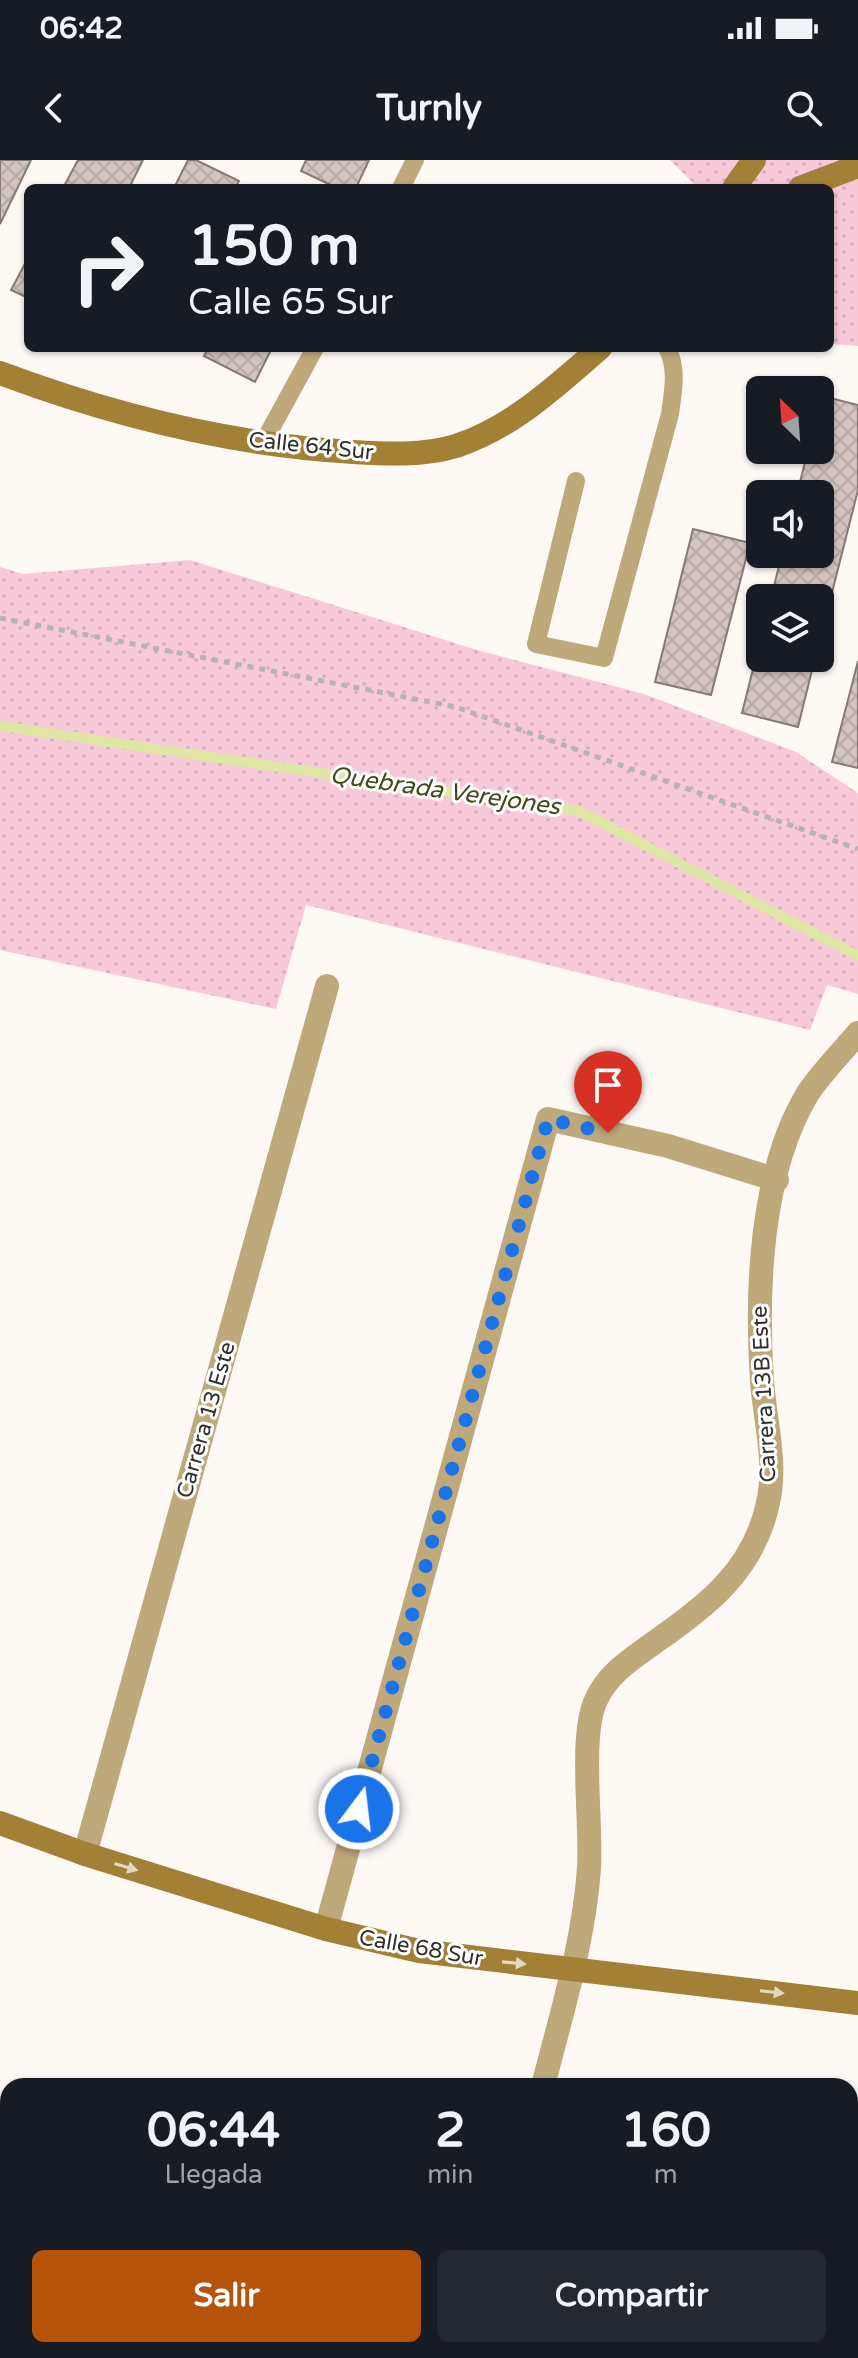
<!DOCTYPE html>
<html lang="es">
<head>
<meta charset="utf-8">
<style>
  :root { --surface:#171b24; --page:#242831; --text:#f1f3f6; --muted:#9ea1a6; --accent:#b45309 }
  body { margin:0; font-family:"Varela Round",sans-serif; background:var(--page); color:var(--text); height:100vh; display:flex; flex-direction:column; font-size:30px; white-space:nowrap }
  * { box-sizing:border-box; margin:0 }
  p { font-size:26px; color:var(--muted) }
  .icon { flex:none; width:44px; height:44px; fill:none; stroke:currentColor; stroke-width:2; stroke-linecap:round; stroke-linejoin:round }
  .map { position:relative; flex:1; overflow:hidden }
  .panel { position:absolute; left:0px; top:1918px; width:858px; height:280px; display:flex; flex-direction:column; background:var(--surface); border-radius:24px 24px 0 0; box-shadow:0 2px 6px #0004 }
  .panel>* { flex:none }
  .guide { position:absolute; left:24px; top:24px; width:810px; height:168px; border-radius:12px; box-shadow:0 2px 6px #0004; background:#171b24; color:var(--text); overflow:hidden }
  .needle { width:52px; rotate:335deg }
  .controls { position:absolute; left:746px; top:216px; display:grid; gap:16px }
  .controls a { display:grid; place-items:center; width:88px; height:88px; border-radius:12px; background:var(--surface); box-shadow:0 2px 6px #0004; font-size:40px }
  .pin { position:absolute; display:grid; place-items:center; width:68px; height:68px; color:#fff; margin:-82px -34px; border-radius:50% 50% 50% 0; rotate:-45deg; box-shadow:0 0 8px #0007 }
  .pin .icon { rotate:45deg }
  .me { position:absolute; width:88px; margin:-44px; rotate:15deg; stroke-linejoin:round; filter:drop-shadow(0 0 6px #0008) }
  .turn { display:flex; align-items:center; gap:28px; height:168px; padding:0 32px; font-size:36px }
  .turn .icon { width:104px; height:104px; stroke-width:2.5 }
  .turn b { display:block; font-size:56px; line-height:68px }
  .eta { display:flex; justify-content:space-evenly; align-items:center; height:136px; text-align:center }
  .eta b { font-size:48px; font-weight:800; line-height:56px }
  .action { display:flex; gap:16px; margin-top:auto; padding:16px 32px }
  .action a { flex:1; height:92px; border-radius:12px; background:var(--accent); color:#fff; font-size:32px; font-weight:800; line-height:92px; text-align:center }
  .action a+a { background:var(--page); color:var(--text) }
  .status { display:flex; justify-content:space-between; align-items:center; height:56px; padding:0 40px; background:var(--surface); direction:ltr }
  .status svg { height:22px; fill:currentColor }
  header { display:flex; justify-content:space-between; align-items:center; height:104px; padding:0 32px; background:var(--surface); font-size:36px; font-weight:800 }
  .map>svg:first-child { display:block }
  .grass { fill:url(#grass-dots) }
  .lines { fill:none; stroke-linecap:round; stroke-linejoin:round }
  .stream { stroke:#dfe7a4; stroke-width:10 }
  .building { fill:url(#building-cross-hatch); stroke:#867876; stroke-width:2 }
  .path { stroke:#b8b3af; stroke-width:5; stroke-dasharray:6 6; stroke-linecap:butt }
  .lane { stroke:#bfa97b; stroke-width:18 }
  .street { stroke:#bfa97b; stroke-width:24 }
  .secondary { stroke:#a28137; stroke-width:24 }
  .oneway { fill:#e3d9c3 }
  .route { stroke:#1a73e8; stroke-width:14; stroke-dasharray:0 25.2 }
  .labels { text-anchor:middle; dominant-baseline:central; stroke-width:6; stroke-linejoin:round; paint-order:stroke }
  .street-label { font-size:22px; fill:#332e2b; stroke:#fff }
  .water-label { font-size:24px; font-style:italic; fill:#454918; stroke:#fff }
</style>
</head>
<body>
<div class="status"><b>06:42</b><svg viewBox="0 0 49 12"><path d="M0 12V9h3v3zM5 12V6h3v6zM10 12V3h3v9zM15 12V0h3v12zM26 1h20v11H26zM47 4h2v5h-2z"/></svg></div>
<header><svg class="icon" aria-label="back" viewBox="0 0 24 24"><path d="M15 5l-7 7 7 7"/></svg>Turnly<svg class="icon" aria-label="search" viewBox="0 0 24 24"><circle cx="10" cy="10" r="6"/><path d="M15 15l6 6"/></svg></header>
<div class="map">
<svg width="858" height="2198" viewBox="0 0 858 2198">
  <defs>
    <pattern id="grass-dots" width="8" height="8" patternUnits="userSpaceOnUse" patternTransform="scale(2)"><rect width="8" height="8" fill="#f8c9d8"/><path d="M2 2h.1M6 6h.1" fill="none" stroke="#d5adba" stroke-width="1.8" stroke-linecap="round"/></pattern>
    <pattern id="building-cross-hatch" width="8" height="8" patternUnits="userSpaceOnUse" patternTransform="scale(2)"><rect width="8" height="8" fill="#d4c4c1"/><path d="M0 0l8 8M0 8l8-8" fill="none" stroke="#b6a9a6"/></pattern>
  </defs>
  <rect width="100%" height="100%" fill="#fef9f5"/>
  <g class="grass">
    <path d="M670,0H858V186L830,184V28H698Z"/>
    <path d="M190,400L477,490L644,534L796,592L858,633V834L827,825L810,870L306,745L276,849L0,790V407L23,414Z"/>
  </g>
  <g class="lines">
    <path class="stream" d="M0,566L579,651L858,796"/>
  </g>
  <g class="building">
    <path d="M0,0H31L0,64Z"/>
    <path d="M78,0H143L129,28H63Z"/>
    <path d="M188,0H196L239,21L235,28H174Z"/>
    <path d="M306,0H369L356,28H337L301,11Z"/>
    <path d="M28,98V138L11,130Z"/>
    <path d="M208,188H272L255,222L204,196Z"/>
    <path d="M822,236L858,245V330L820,480V438H771L782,394H820V334H797L808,290H820Z"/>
    <path d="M693,369L750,383L711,535L655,522Z"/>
    <path d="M760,481V498H815L798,567L742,553Z"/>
    <path d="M858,501V608L832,602Z"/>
  </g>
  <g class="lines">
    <path class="path" d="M0,458L456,547L858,689"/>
    <g class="lane">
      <path d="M401,28L415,0"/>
      <path d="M263,283L315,188"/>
      <path d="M576,321L536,484L604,498L670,254C673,232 678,208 667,188"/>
    </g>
    <g class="street">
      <path d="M85,1694L327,826"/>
      <path d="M326,1769L548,959L668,986L777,1020"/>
      <path d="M543,1926C561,1855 584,1782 589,1708C592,1665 579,1576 596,1540C608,1513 632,1499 655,1482C707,1446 752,1411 767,1347C778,1305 765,1263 762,1221C756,1132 760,1012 808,933C822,912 842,892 858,873"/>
      <path d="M473,2198L475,2190"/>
    </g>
    <g class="secondary">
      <path d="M734,28L754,0"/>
      <path d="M800,28L858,6"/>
      <path d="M0,213C112,255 233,285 353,292C387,294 423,296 456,286C513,267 555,227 600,188"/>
      <path d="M0,1663L85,1694L326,1769L419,1791L858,1843"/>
      <path d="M0,1994L8,1996"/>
      <path d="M725,2190L756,2198"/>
    </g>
  </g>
  <defs><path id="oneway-solid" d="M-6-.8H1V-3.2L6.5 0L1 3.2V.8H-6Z" transform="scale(2)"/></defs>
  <g class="oneway">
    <use href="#oneway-solid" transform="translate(126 1707) rotate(17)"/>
    <use href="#oneway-solid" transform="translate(514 1803) rotate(5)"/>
    <use href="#oneway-solid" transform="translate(772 1832) rotate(7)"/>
  </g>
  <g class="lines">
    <path class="route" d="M359,1649L548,959L608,973"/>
  </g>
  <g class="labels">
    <g class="street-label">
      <text transform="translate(311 286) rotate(6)">Calle 64 Sur</text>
      <text transform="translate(764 1234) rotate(-93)">Carrera 13B Este</text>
      <text transform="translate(206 1260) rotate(-74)">Carrera 13 Este</text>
      <text transform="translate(421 1788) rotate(10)">Calle 68 Sur</text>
    </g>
    <g class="water-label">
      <text transform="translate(445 631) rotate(8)">Quebrada Verejones</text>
    </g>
  </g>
</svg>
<div class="controls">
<a><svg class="needle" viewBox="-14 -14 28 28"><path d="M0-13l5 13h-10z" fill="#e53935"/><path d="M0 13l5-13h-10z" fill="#9ea1a6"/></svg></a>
<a><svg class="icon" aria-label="sound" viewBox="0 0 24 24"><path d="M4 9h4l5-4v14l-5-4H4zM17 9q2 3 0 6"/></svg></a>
<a><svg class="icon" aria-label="layers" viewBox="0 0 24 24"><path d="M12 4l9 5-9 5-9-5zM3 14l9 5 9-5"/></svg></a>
</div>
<div class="pin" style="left:608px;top:973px;background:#d93025"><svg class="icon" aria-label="arrive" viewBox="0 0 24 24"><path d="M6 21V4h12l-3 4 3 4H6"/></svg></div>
<svg class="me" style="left:359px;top:1649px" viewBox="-20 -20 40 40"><circle r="17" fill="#1a73e8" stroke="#fff" stroke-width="3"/><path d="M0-11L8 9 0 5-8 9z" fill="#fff"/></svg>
<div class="guide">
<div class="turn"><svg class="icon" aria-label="right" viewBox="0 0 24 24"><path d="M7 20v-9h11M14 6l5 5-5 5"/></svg><div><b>150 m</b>Calle 65 Sur</div></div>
</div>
<section class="panel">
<div class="eta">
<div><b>06:44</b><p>Llegada</p></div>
<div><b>2</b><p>min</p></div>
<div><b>160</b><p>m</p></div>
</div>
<div class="action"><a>Salir</a><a>Compartir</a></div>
</section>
</div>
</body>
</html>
